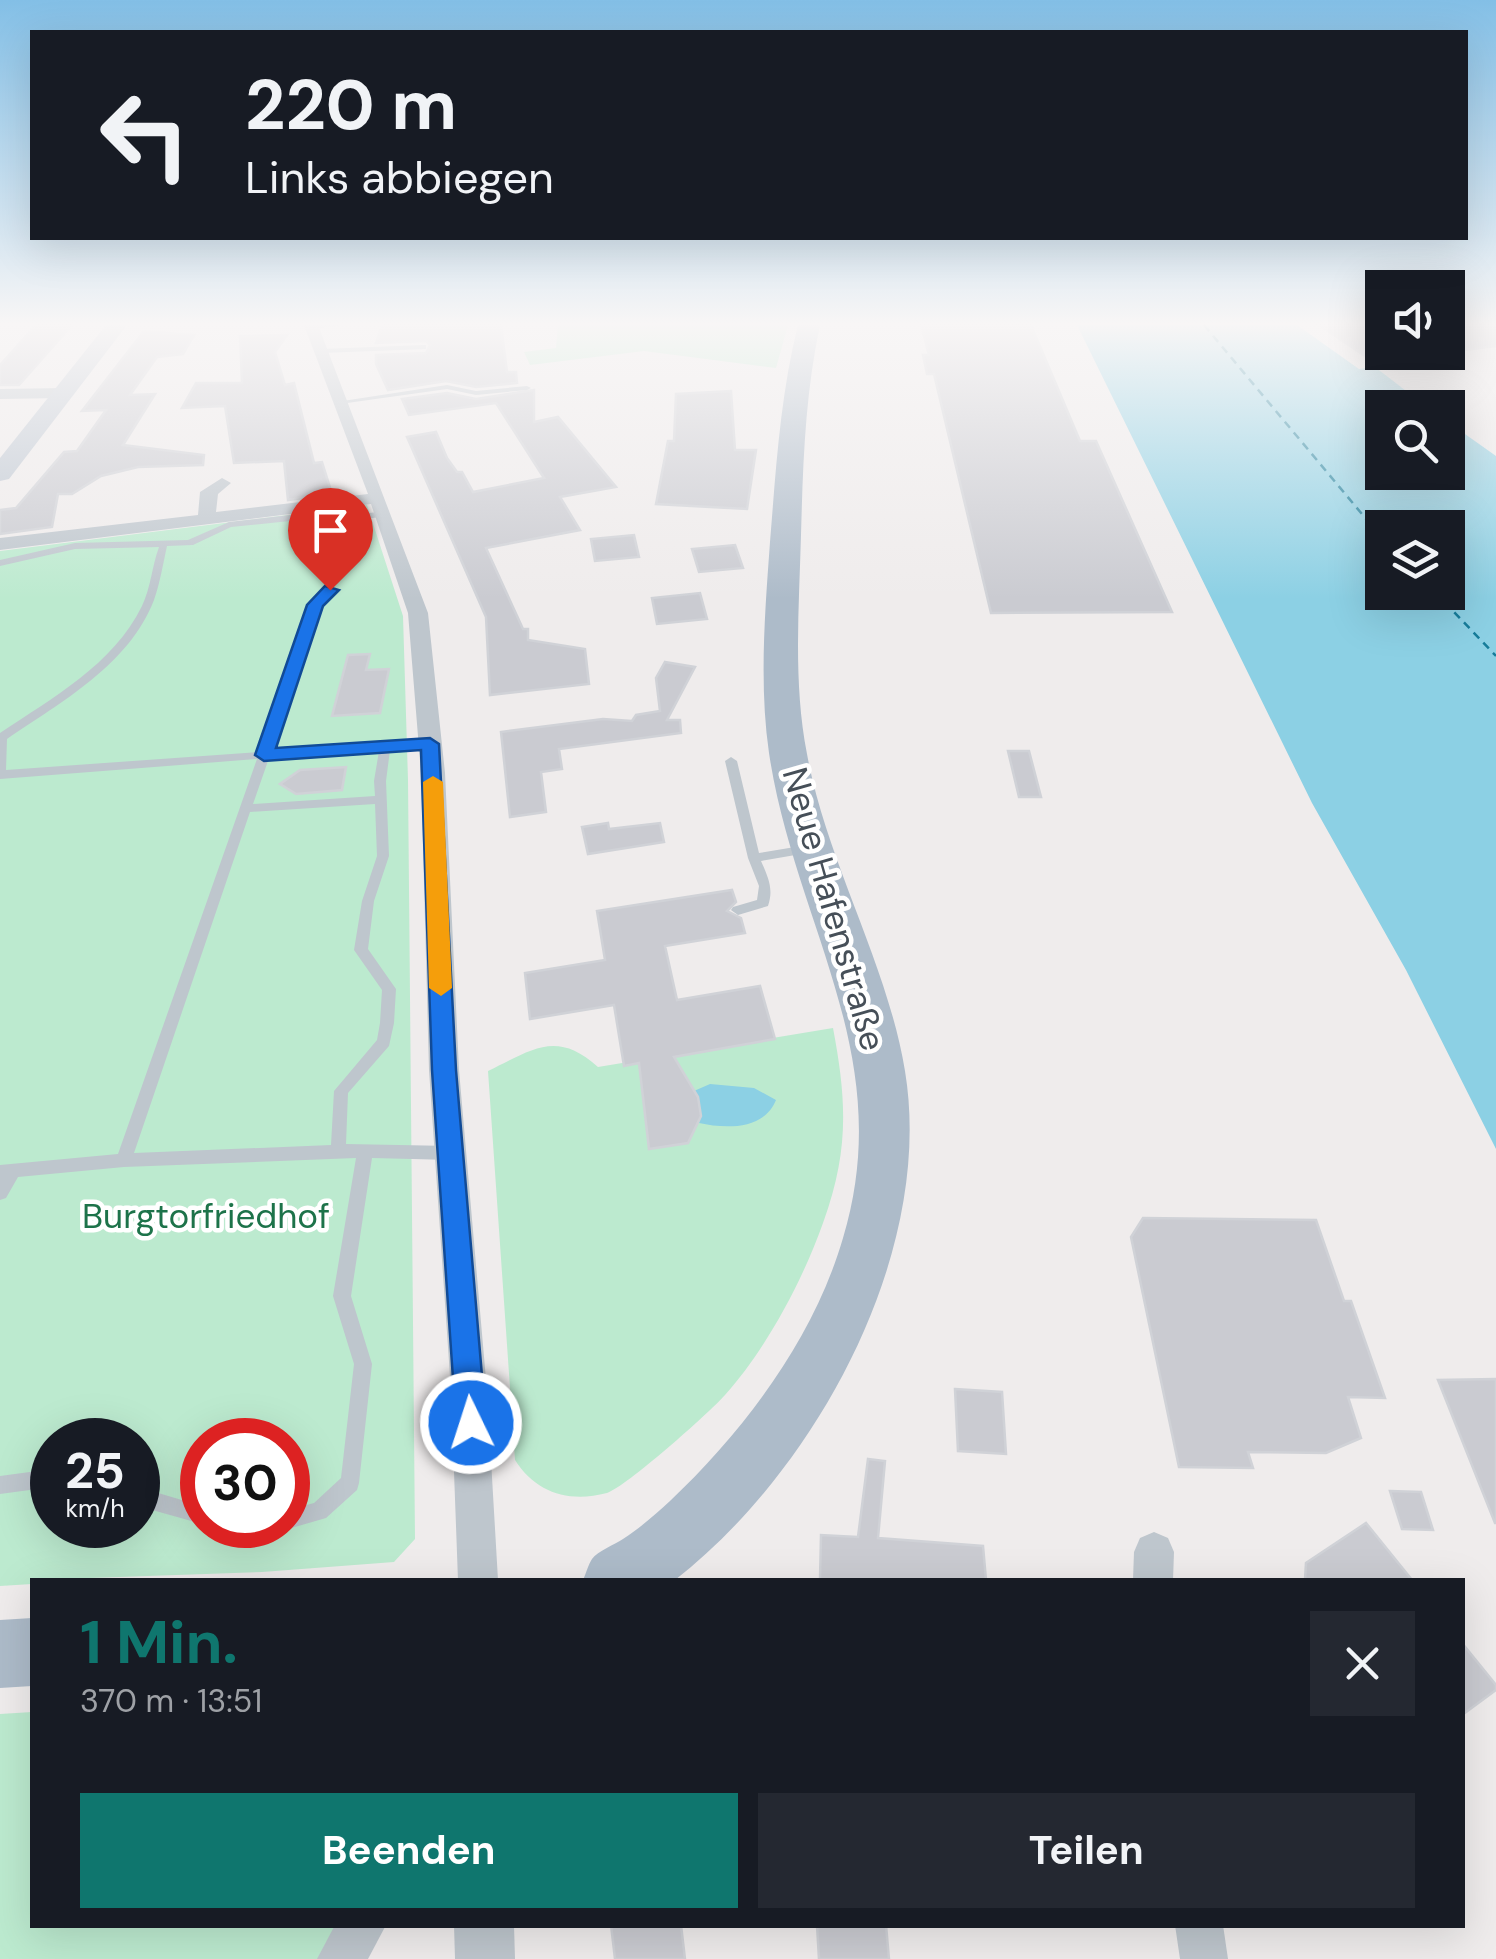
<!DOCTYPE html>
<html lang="de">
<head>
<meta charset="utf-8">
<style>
  :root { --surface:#171b24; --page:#242831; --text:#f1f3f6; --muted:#9ea1a6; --accent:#0f766e }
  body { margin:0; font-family:"DM Sans",sans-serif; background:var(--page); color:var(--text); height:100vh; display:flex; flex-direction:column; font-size:38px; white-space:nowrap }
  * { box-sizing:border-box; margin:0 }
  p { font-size:32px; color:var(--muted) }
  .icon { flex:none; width:55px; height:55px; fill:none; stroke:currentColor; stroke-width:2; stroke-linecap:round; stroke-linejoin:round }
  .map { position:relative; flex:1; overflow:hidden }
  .sheet { position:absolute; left:30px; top:1578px; width:1435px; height:350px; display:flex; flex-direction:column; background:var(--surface); border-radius:0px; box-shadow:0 10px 40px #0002 }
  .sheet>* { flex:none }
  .banner { position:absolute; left:30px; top:30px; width:1438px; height:210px; border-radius:0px; box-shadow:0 10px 40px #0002; background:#171b24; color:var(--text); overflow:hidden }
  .controls { position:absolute; left:1365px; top:270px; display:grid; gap:20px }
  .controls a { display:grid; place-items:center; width:100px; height:100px; border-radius:0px; background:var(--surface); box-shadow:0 10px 40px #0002; font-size:50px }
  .speed { position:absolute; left:30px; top:1418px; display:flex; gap:20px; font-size:50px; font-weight:700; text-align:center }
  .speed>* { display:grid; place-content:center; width:130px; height:130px; border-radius:50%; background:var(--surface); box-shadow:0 10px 40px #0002; line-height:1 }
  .speed small { font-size:25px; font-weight:400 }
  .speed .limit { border:15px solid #d22; background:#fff; color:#111 }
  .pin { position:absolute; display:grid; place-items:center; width:85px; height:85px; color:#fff; margin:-102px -42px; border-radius:50% 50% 50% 0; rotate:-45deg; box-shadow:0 0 10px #0007 }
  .pin .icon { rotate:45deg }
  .me { position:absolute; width:110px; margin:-55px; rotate:356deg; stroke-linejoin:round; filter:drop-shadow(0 0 8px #0008) }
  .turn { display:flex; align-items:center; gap:35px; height:210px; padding:0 50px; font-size:45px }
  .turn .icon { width:130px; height:130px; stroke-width:2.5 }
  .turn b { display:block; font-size:70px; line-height:85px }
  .round { display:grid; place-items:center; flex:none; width:105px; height:105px; border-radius:0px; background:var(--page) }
  .summary { display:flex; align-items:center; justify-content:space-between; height:170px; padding:0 50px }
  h1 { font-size:60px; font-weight:700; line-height:75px; color:var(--accent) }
  .button { display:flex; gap:20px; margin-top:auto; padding:20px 50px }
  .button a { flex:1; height:115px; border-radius:0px; background:var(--accent); color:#fff; font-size:40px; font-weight:700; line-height:115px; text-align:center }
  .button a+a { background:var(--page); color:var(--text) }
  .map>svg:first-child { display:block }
  .green { fill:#bceacf; fill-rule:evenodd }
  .water { fill:#8cd0e4; fill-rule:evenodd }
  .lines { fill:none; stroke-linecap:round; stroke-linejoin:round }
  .ferry { stroke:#167c9a; stroke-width:2.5; stroke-dasharray:8 6; stroke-linecap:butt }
  .building { fill:#cacbd1; stroke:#d0d2d7; stroke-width:2.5 }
  .service { fill:#bec6cd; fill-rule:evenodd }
  .minor { fill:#bec6cd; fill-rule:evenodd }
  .tertiary { fill:#bec6cd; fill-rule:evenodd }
  .secondary { fill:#bec7d2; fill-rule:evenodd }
  .primary { fill:#adbbc9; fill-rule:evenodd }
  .route { fill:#1a73e8; stroke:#114b97; stroke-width:2.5 }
  .slow { fill:#f59e0b }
  .labels { text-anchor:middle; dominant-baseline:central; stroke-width:9; stroke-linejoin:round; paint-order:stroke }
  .street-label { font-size:35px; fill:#464f58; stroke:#fff }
  .park-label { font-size:35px; fill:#1d734a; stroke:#fff }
</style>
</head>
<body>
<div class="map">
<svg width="1496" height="1959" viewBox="0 0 1496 1959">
  <rect width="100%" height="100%" fill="#efecec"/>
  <g class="green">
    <path d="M558,325H788L776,368L644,351L530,365L524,352L556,348Z"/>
    <path d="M367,505L403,616L408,780L415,1539L394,1562L262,1572L32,1580V1584L0,1586V551ZM52,1440H138V1525H52ZM202,1440H288V1525H202Z"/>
    <path d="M833,1028C847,1102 849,1151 823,1223C803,1280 765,1351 725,1395C709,1413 626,1487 607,1493C569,1503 536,1493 515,1460L488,1071C532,1050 556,1029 598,1067Z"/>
    <path d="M32,1712V1925H345L322,1959H0V1714Z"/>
  </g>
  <g class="water">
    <path d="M1077,325H1297L1359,369L1375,367L1427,407L1382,408V472H1448V422L1496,456V1149L1406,970L1312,803ZM1382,528H1448V592H1382Z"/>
    <path d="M710,1084L754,1088L776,1100C764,1130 726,1129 699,1123L701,1116L694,1091Z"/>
  </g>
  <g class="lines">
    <g class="ferry">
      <path d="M1204,325L1382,538"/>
      <path d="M1435,592L1496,656"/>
    </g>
  </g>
  <g class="building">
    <path d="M36,325H72L19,385H0V365Z"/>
    <path d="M382,325H501L507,372H516L517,383L476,387L446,381L388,390L376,364V355L426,353L430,345L426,341L376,343Z"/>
    <path d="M921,325H1031L1080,441H1096L1172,612L991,613L934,374H927L923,355H929Z"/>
    <path d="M1319,325H1382V359L1371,360Z"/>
    <path d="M1448,325H1496V346L1448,352Z"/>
    <path d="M144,331L194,335L183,354L157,357L130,395L155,394L123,445L204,455L203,465L138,467L101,476L72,494H58L52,527L0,534V510L16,508L64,452L77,451L106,410L82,411Z"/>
    <path d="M287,335L275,352L285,385L294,383L314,463L322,462L332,494L288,500L284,461L234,463L225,406L182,408L196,383H242L240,336Z"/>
    <path d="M534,390V422L558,417L616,487L560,497L580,530L486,548L523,629H528V640L585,649L589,684L490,695L486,617L407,437L436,432L447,458L457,472H462L473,492L544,478L496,403L409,415L402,399L447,393L476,399Z"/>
    <path d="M731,391L735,450H756L747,509L656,504L668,441H674L676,394Z"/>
    <path d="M634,535L639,557L595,561L591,539Z"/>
    <path d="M735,545L743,568L699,572L692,549Z"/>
    <path d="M700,593L707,619L657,624L652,598Z"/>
    <path d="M370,654L366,670L389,669L380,713L332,716L348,655Z"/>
    <path d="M665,662L695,667L667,720H680L681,733L559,749L562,769L541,772L546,812L510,817L501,732L603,719L632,721L636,715L660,711L656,678Z"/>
    <path d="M1008,751H1029L1041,797H1019Z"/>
    <path d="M346,767L342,790L296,794L280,784L300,770Z"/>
    <path d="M608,823L609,829L660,823L664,842L588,854L582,827Z"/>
    <path d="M732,890L736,902L727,911L741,918L745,933L665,946L677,1000L760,986L775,1039L674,1057L698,1097L701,1116L688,1143L649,1149L639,1063L624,1066L614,1005L530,1019L525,973L605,960L597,911Z"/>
    <path d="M1143,1218L1316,1220L1344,1301H1351L1385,1398L1348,1397L1361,1438L1326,1453L1248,1452L1253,1468L1179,1467L1131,1237Z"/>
    <path d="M1496,1379V1523H1495L1438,1380Z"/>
    <path d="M955,1389L1002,1392L1006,1454L958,1451Z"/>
    <path d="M868,1459L885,1461L878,1538L983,1546L986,1580H820L821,1535L858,1537Z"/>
    <path d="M1390,1491L1421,1492L1433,1530L1402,1529Z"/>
    <path d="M1366,1523L1412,1580H1305L1306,1563Z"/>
    <path d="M1462,1643L1496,1685V1690L1462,1715Z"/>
    <path d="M611,1925H681L685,1959H615Z"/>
    <path d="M817,1925H886L889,1959H819Z"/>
  </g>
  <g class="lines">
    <g class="service">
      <path d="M346,325L312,329L308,327L311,325Z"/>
      <path d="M423,345H426V349L321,353L317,351L321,349Z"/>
      <path d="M447,385L476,391L527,386L531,388L527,390L476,395L447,389L340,404L336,402Z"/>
      <path d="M384,511L387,512V516L351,521C351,553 341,581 321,606L271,751L430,739L436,743L430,747L390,750L386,781L389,856L374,901L368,949L396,989L394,1023L389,1046L348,1093L346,1144L451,1146L456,1148L459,1153L456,1158L451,1160L372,1158L351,1296L372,1364L359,1483L357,1490L326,1518L288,1529L281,1525H288V1510L314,1503L341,1478L354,1364L333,1296L356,1158L124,1167L18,1177L6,1198L0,1200V1165L118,1154L257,759L0,779V733C52,698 113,665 142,606C151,587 152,566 159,547L75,549L0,566V560L75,543L188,540L229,522L290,515L347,516ZM290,521L342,522L341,542L335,565L325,586L311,605L259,752L6,770L7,739C61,702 129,665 154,600C160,583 163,564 167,546L193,545L231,527ZM379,751L374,781L375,796L253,804L269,758ZM375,804L377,856L362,901L354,950L382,990L380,1023L377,1040L334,1091L331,1145L134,1153L250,812Z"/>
      <path d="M731,757L737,761L759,853L807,845L813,849L807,853L761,861C768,877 774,889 768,906L738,915L731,910L733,907L757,900L759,886L748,858L725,761Z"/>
      <path d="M52,1469V1487L0,1494V1476Z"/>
      <path d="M138,1487L202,1506V1524L138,1506Z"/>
      <path d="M249,1525H277L274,1532L267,1535L252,1532Z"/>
    </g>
    <g class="minor">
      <path d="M304,325H318L428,613L445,773L459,1070L487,1391L498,1580H458L451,1391L429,1070L421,773L408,613L371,504L0,550V538L198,515L200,492L222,478L231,483L218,494L216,512L368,494Z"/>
      <path d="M0,389L64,388L72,393L64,398L0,399Z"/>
      <path d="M1154,1532L1168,1538L1174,1552L1173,1580H1133L1134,1552L1140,1538Z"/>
      <path d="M335,1925H386L368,1959H317Z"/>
      <path d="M1175,1925H1223L1228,1959H1180Z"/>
    </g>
    <path class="tertiary" d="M454,1925H514L515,1959H455Z"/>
    <path class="secondary" d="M106,325H127L9,479L0,481V458Z"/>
    <g class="primary">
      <path d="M798,325H820C805,395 803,464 801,535C799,608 793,682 807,754C827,863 887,962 905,1071C935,1253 816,1470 675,1580H583C586,1574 588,1565 592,1559C598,1551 614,1545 623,1539C640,1528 656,1514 670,1501C745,1430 814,1338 843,1238C898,1055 795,926 769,753C759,684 765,612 770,542C776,469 780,397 798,325Z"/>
      <path d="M32,1618V1686L0,1688V1620Z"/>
    </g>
  </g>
  <linearGradient id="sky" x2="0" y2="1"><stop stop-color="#83bfe6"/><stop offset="0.54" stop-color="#f8f6f6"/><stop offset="1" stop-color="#f8f6f6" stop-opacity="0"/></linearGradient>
  <rect width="1496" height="599" fill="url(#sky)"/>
  <path class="route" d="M325,586L339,590L323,606L276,748L430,738L439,744L456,1070L486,1423L481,1433L471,1438L460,1433L456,1423L432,1070L421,750L264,761L255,755L307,605Z"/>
  <path class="slow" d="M433,776L443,782L452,988L441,996L429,988L423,782Z"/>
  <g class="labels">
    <g class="street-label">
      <text transform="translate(834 909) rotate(74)">Neue Hafenstraße</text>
    </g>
    <g class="park-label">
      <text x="206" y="1216">Burgtorfriedhof</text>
    </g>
  </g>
</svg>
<div class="controls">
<a><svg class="icon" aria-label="sound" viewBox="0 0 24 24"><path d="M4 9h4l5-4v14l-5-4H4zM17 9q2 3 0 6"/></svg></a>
<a><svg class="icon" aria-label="search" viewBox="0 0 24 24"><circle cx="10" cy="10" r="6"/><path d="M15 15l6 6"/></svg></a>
<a><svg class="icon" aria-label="layers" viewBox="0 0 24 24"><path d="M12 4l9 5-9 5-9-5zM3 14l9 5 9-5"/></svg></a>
</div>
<div class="speed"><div>25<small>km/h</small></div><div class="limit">30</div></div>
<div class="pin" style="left:330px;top:590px;background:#d93025"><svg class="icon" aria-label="arrive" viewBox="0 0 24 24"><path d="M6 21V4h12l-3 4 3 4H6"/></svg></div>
<svg class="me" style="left:471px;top:1423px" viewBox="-20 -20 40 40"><circle r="17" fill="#1a73e8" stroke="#fff" stroke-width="3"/><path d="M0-11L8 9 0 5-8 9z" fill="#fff"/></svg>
<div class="banner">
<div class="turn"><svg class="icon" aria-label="left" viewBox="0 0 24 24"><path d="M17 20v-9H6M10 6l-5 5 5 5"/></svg><div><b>220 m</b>Links abbiegen</div></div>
</div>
<section class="sheet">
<div class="summary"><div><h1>1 Min.</h1><p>370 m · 13:51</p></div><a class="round"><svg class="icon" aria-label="close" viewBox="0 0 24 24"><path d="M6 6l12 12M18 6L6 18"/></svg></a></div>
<div class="button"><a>Beenden</a><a>Teilen</a></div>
</section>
</div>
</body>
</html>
